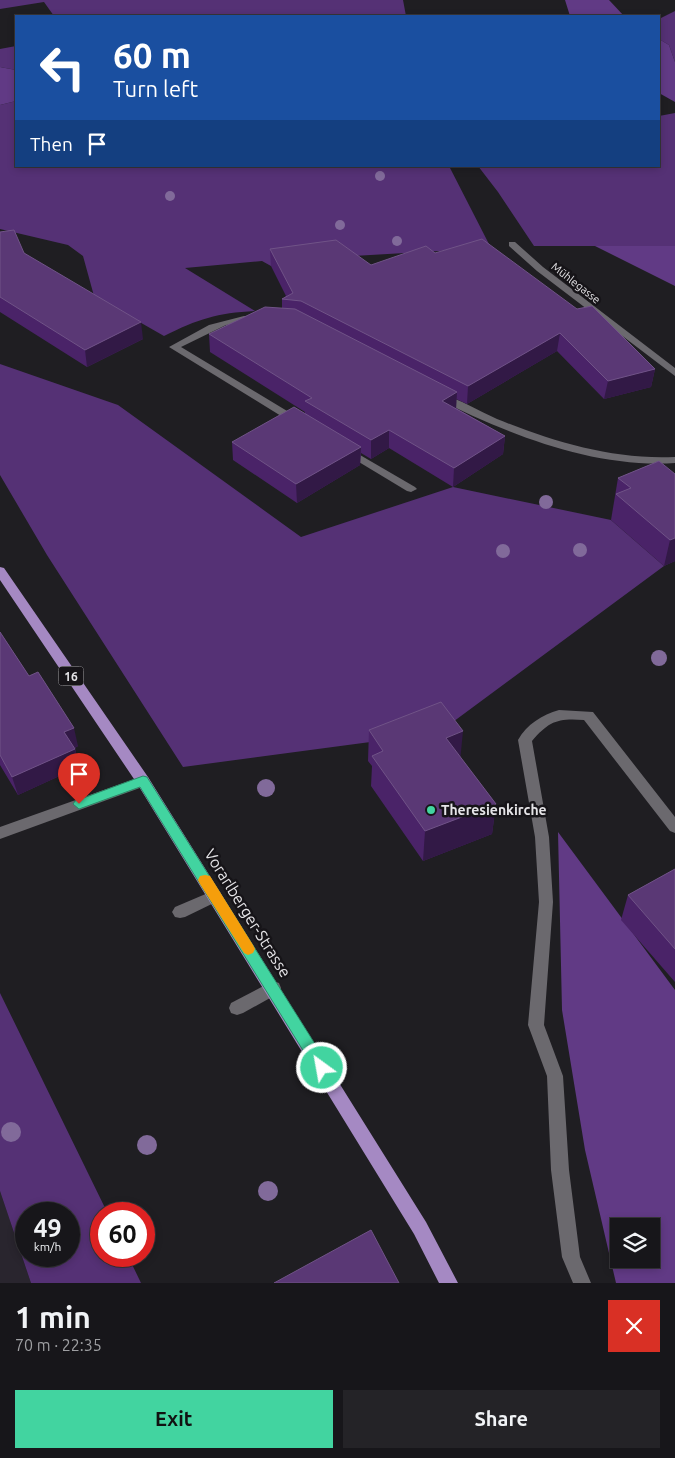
<!DOCTYPE html>
<html lang="en">
<head>
<meta charset="utf-8">
<style>
  :root { --surface:#17161a; --page:#242327; --text:#f1f3f6; --muted:#9e9fa2; --line:#363539; --accent:#42d4a0 }
  body { margin:0; font-family:Ubuntu,sans-serif; background:var(--page); color:var(--text); height:100vh; display:flex; flex-direction:column; font-size:19px; white-space:nowrap }
  * { box-sizing:border-box; margin:0 }
  p { font-size:16px; color:var(--muted) }
  .icon { flex:none; width:28px; height:28px; fill:none; stroke:currentColor; stroke-width:2; stroke-linecap:round; stroke-linejoin:round }
  .map { position:relative; height:1283px; overflow:hidden }
  .side { display:flex; flex-direction:column; background:var(--surface); flex:1 }
  .side>* { flex:none }
  .top-card { position:absolute; left:15px; top:15px; width:645px; height:152px; border-radius:0px; box-shadow:0 2px 8px #0003,0 0 0 1px var(--line); background:#1a4fa0; color:#fff; overflow:hidden }
  .fabs { position:absolute; left:610px; top:1218px; display:grid; gap:10px }
  .fabs a { display:grid; place-items:center; width:50px; height:50px; border-radius:0px; background:var(--surface); box-shadow:0 2px 8px #0003,0 0 0 1px var(--line); font-size:25px }
  .speed { position:absolute; left:15px; top:1202px; display:flex; gap:10px; font-size:25px; font-weight:700; text-align:center }
  .speed>* { display:grid; place-content:center; width:65px; height:65px; border-radius:50%; background:var(--surface); box-shadow:0 2px 8px #0003,0 0 0 1px var(--line); line-height:1 }
  .speed small { font-size:12px; font-weight:400 }
  .speed .limit { border:8px solid #d22; background:#fff; color:#111 }
  .pin { position:absolute; display:grid; place-items:center; width:42px; height:42px; color:#fff; margin:-51px -21px; border-radius:50% 50% 50% 0; rotate:-45deg; box-shadow:0 0 5px #0007 }
  .pin .icon { rotate:45deg }
  .me { position:absolute; width:55px; margin:-28px; rotate:328deg; stroke-linejoin:round; filter:drop-shadow(0 0 4px #0008) }
  .turn { display:flex; align-items:center; gap:18px; height:105px; padding:0 15px; font-size:22px }
  .turn .icon { width:65px; height:65px; stroke-width:2.5 }
  .turn b { display:block; font-size:35px; line-height:42px }
  .then { display:flex; align-items:center; height:48px; padding:0 15px; background:#0003; gap:10px; font-size:19px }
  .round { display:grid; place-items:center; flex:none; width:52px; height:52px; border-radius:0px; background:var(--page) }
  .summary { display:flex; align-items:center; justify-content:space-between; height:85px; padding:0 15px }
  h1 { font-size:30px; font-weight:700; line-height:38px }
  .button { display:flex; gap:10px; margin-top:auto; padding:10px 15px }
  .button a { flex:1; height:58px; border-radius:0px; background:var(--accent); color:#111; font-size:20px; font-weight:700; line-height:58px; text-align:center }
  .button a+a { background:var(--page); color:var(--text) }
  .map>svg:first-child { display:block }
  .built { fill:#29252e }
  .green { fill:#553175; fill-rule:evenodd }
  .forest { fill:#613a85; fill-rule:evenodd }
  .lines { fill:none; stroke-linecap:round; stroke-linejoin:round }
  .lane { fill:#6b696e; fill-rule:evenodd }
  .street { fill:#6b696e; fill-rule:evenodd }
  .primary { fill:#a589c3; fill-rule:evenodd }
  .tree { fill:#816a9a }
  .wall { fill:#4a2368 }
  .shaded-wall { fill:#321946 }
  .building { fill:#5a3875; stroke:#705387 }
  .route { fill:#42d4a0; stroke:#2b8a68 }
  .slow { fill:#f59e0b }
  .poi-dot { fill:#42d4a0; stroke:#161418; stroke-width:2 }
  .labels { text-anchor:middle; dominant-baseline:central; stroke-width:5; stroke-linejoin:round; paint-order:stroke }
  .far-street-label { font-size:11px; fill:#e5e4e7; stroke:#161418 }
  .shield { fill:#161418; stroke:#a7a6a9; stroke-width:1 }
  .shield-label { font-size:12px; font-weight:bold; fill:#e5e4e7 }
  .poi-label { font-size:14px; font-weight:bold; fill:#e5e4e7; stroke:#161418; text-anchor:start }
  .near-street-label { font-size:16px; fill:#e5e4e7; stroke:#161418 }
</style>
</head>
<body>
<div class="map">
<svg width="675" height="1283" viewBox="0 0 675 1283">
  <rect width="100%" height="100%" fill="#1f1e22"/>
  <path class="built" d="M0,1191L31,1283H0Z"/>
  <g class="green">
    <path d="M0,0H403L406,16H54L44,2L0,9Z"/>
    <path d="M675,11V62L669,45L659,39V19Z"/>
    <path d="M16,46V70L0,67V49Z"/>
    <path d="M16,101V166H449L491,248L336,257L271,266L262,261L185,268L255,311C217,313 198,319 164,336L94,296L83,256L68,245L0,229V105Z"/>
    <path d="M675,113V246H534L498,192L478,166H659V116Z"/>
    <path d="M0,364L118,405L301,537L453,487L611,520L664,566L438,733L183,767L47,555L0,475Z"/>
    <path d="M0,993L108,1214H101V1256H128L141,1283H31L0,1191ZM26,1214H69V1256H26Z"/>
  </g>
  <g class="forest">
    <path d="M565,0H609L624,16H570Z"/>
    <path d="M659,39L669,45L675,62V102L659,93Z"/>
    <path d="M0,67L16,70V101L0,105Z"/>
    <path d="M595,246H675V286Z"/>
    <path d="M558,832L675,990V1283H616L585,1150L562,1010ZM619,1226H651V1259H619Z"/>
  </g>
  <g class="lines">
    <g class="lane">
      <path d="M559,710L593,712L675,817V833L670,831L584,720C558,718 549,721 532,741L549,837L553,902L544,1025L563,1076L569,1170L580,1257L591,1283H573L562,1257L551,1170L547,1076L528,1025L539,902L535,837L518,740C527,724 542,715 559,710Z"/>
      <path d="M215,890L220,892L222,896L220,900L185,917L180,918L175,917L172,912L175,907Z"/>
      <path d="M273,981L279,983L281,988L279,993L243,1013L237,1015L231,1013L229,1008L231,1003Z"/>
    </g>
    <g class="street">
      <path d="M509,242H515L543,267L675,368V376L537,271L509,246Z"/>
      <path d="M244,316H255L260,319L255,322L226,325L181,347L302,420V424H294L169,347L209,325Z"/>
      <path d="M441,394C460,399 479,411 497,419C554,442 613,460 675,457V463C592,468 511,435 437,399V395Z"/>
      <path d="M348,448L415,487L417,489L411,492L407,491L344,453L343,451Z"/>
      <path d="M143,776L148,777L150,781L148,785L0,839V827Z"/>
    </g>
    <path class="primary" d="M0,567L4,568L148,777L426,1222L458,1283H439L414,1234L138,785L0,580Z"/>
  </g>
  <g class="tree">
    <circle cx="380" cy="176" r="5"/>
    <circle cx="170" cy="196" r="5"/>
    <circle cx="340" cy="225" r="5"/>
    <circle cx="397" cy="241" r="5"/>
    <circle cx="546" cy="502" r="7"/>
    <circle cx="580" cy="550" r="7"/>
    <circle cx="503" cy="551" r="7"/>
    <circle cx="659" cy="658" r="8"/>
    <circle cx="266" cy="788" r="9"/>
    <circle cx="11" cy="1132" r="10"/>
    <circle cx="147" cy="1145" r="10"/>
    <circle cx="268" cy="1191" r="10"/>
  </g>
  <g class="wall">
    <path d="M0,232L24,253L143,339L87,367L0,312Z"/>
    <path d="M270,249L371,265L435,253L655,369L651,387L604,399L557,351L467,404L456,399V408L505,436L503,454L453,487L389,448L371,459L361,453L360,465L297,503L233,460L232,442L305,413V412L210,352L209,334L282,308V299L286,296L271,266Z"/>
    <path d="M659,461L675,561L664,566L611,520L618,478Z"/>
    <path d="M0,632L29,676L78,746L75,748L79,767L18,795L0,765Z"/>
    <path d="M369,730L460,757L496,804L492,834L423,861L371,786L372,766L368,761Z"/>
    <path d="M675,869V982L621,920L628,895Z"/>
  </g>
  <g class="shaded-wall">
    <path d="M141,322L143,339L87,367L85,350Z"/>
    <path d="M560,333L557,351L467,404L468,386Z"/>
    <path d="M655,369L651,387L604,399L608,381Z"/>
    <path d="M457,392L456,411L442,401Z"/>
    <path d="M389,430V448L371,459V440Z"/>
    <path d="M505,436L503,454L453,487L454,468Z"/>
    <path d="M361,447L360,465L297,503L296,484Z"/>
    <path d="M675,538V561L664,566L670,540Z"/>
    <path d="M74,728L78,746L69,751L64,732Z"/>
    <path d="M463,731L460,762L446,738Z"/>
    <path d="M75,749L79,767L18,795L12,777Z"/>
    <path d="M496,804L492,834L423,861L425,831Z"/>
  </g>
  <g class="building">
    <path d="M14,230L24,253L141,322L85,350L0,297V232Z"/>
    <path d="M482,239L577,309L592,306L655,369L608,381L560,333L468,386L301,301L282,299L293,293L270,249L336,240L371,265L426,246L435,253Z"/>
    <path d="M265,307L295,309L457,392L442,401L505,436L454,468L389,430L371,440L305,401L312,398L209,334Z"/>
    <path d="M294,407L361,447L296,484L232,442Z"/>
    <path d="M659,461L675,474V538L670,540L616,494L631,488L618,478Z"/>
    <path d="M0,632L29,676L38,672L74,728L64,732L75,749L12,777L0,755Z"/>
    <path d="M441,702L463,731L446,738L496,804L425,831L372,756L383,751L369,730Z"/>
    <path d="M675,869V949L628,895Z"/>
    <path d="M371,1230L399,1283H274Z"/>
  </g>
  <path class="route" d="M143,776L147,777L327,1063L330,1068L327,1073L322,1075L317,1073L140,787L79,809L73,804L75,801Z"/>
  <path class="slow" d="M205,875L210,876L253,945L255,949L253,953L248,955L244,953L200,884L198,880L200,876Z"/>
  <circle class="poi-dot" cx="431" cy="810" r="5"/>
  <g class="labels">
    <g class="far-street-label">
      <text transform="translate(576 283) rotate(38)">Mühlegasse</text>
    </g>
    <rect class="shield" x="58.5" y="666.5" width="25" height="19" rx="4"/>
    <g class="shield-label">
      <text x="71" y="676">16</text>
    </g>
    <g class="poi-label">
      <text x="441" y="810">Theresienkirche</text>
    </g>
    <g class="near-street-label">
      <text transform="translate(248 913) rotate(58)">Vorarlberger-Strasse</text>
    </g>
  </g>
</svg>
<div class="fabs">
<a><svg class="icon" aria-label="layers" viewBox="0 0 24 24"><path d="M12 4l9 5-9 5-9-5zM3 14l9 5 9-5"/></svg></a>
</div>
<div class="speed"><div>49<small>km/h</small></div><div class="limit">60</div></div>
<div class="pin" style="left:79px;top:804px;background:#d93025"><svg class="icon" aria-label="arrive" viewBox="0 0 24 24"><path d="M6 21V4h12l-3 4 3 4H6"/></svg></div>
<svg class="me" style="left:322px;top:1068px" viewBox="-20 -20 40 40"><circle r="17" fill="#42d4a0" stroke="#fff" stroke-width="3"/><path d="M0-11L8 9 0 5-8 9z" fill="#fff"/></svg>
<div class="top-card">
<div class="turn"><svg class="icon" aria-label="left" viewBox="0 0 24 24"><path d="M17 20v-9H6M10 6l-5 5 5 5"/></svg><div><b>60 m</b>Turn left</div></div>
<div class="then">Then<svg class="icon" aria-label="arrive" viewBox="0 0 24 24"><path d="M6 21V4h12l-3 4 3 4H6"/></svg></div>
</div>
</div>
<section class="side">
<div class="summary"><div><h1>1 min</h1><p>70 m · 22:35</p></div><a class="round" style="background:#d93025;color:#fff"><svg class="icon" aria-label="close" viewBox="0 0 24 24"><path d="M6 6l12 12M18 6L6 18"/></svg></a></div>
<div class="button"><a>Exit</a><a>Share</a></div>
</section>
</body>
</html>
